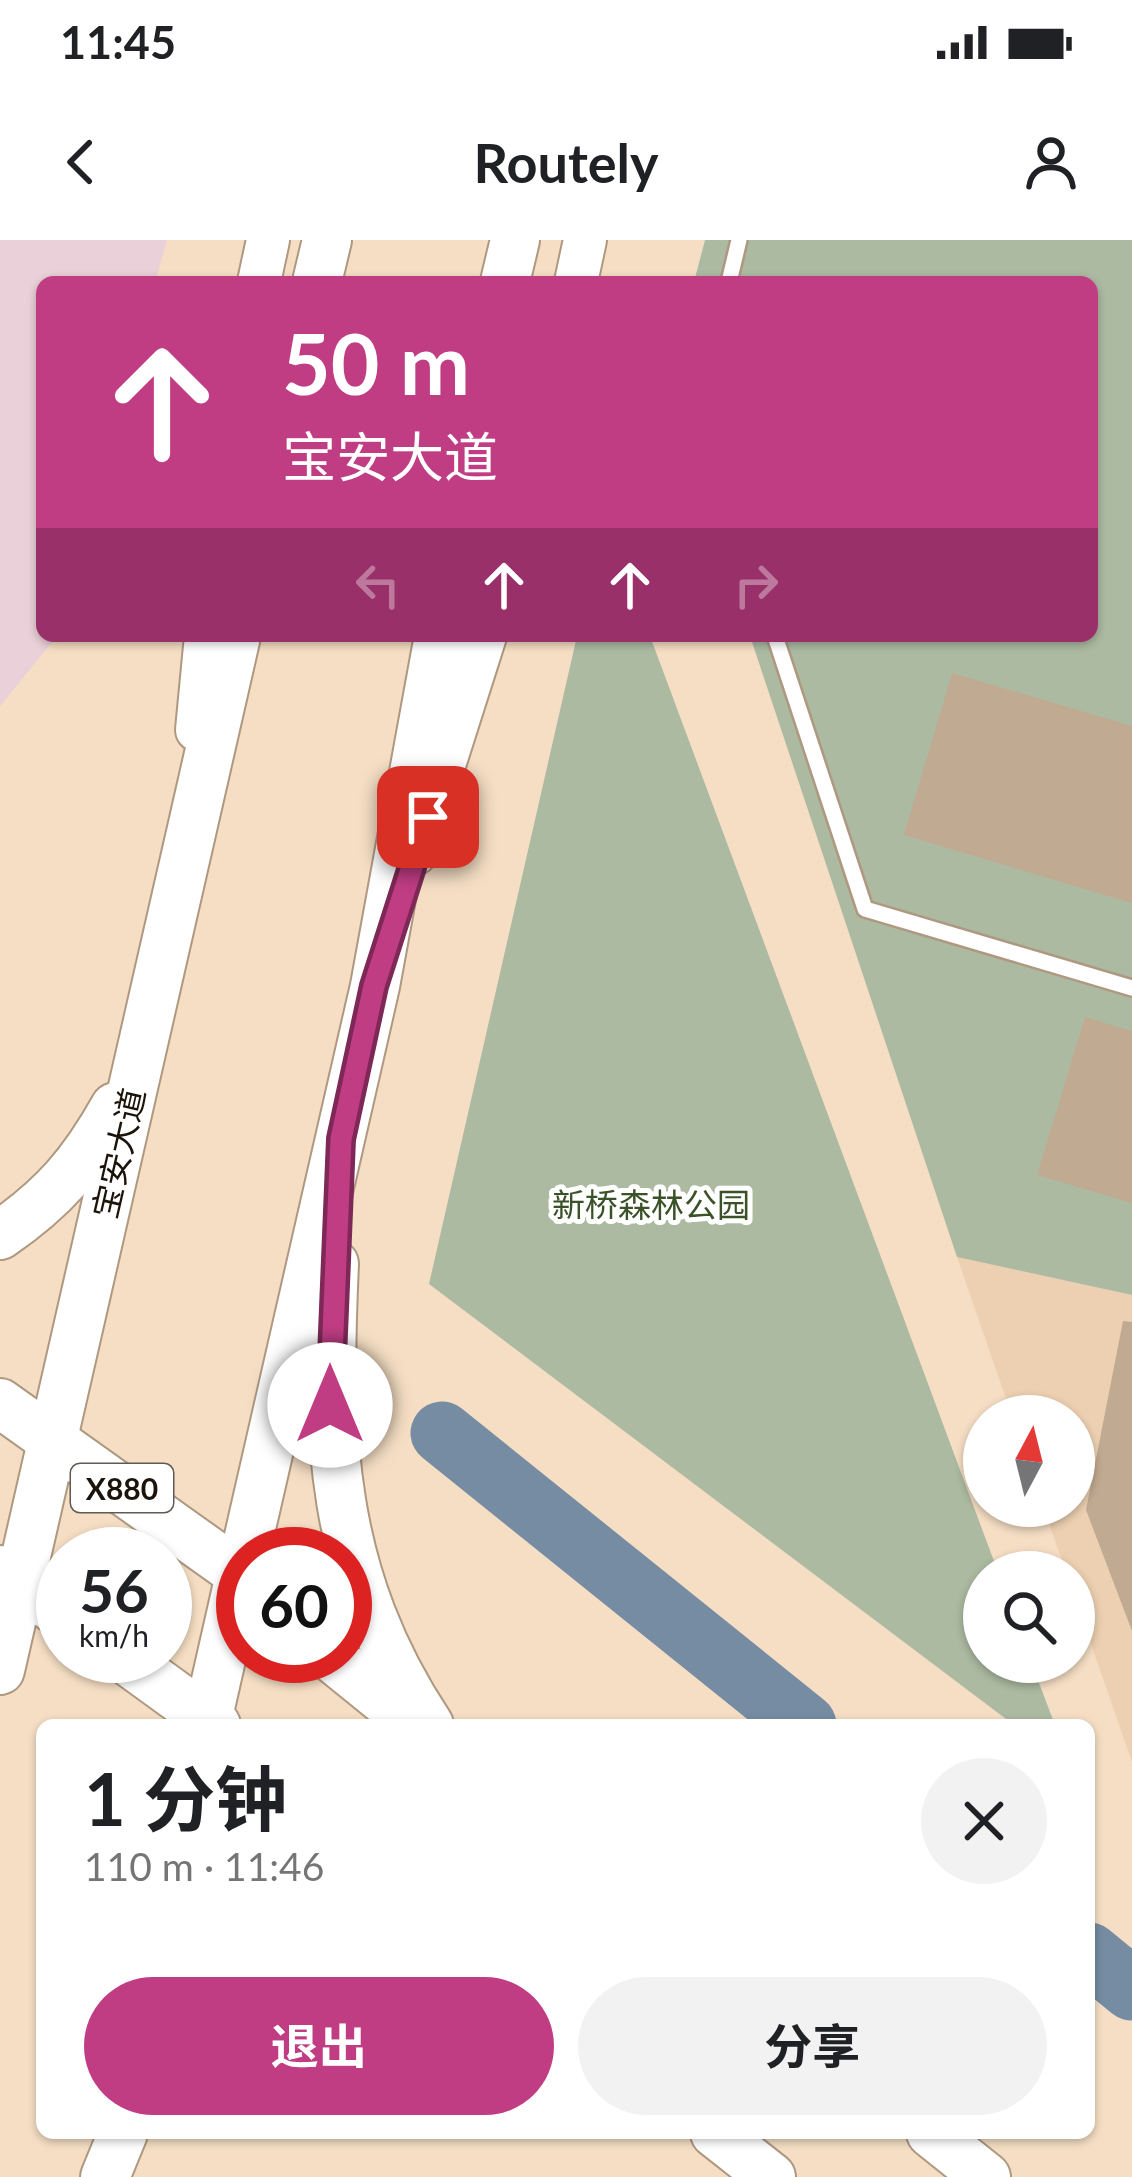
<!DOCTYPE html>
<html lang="zh">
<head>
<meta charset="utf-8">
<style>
  :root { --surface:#fff; --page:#f2f2f2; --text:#202124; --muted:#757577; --accent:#c03d84 }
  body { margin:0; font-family:Lato,"Noto Sans SC",sans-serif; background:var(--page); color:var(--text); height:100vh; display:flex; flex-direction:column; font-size:45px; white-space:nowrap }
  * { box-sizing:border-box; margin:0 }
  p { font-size:39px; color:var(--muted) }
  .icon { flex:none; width:66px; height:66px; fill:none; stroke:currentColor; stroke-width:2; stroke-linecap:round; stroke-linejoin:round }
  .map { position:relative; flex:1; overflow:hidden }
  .sheet { position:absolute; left:36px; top:1479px; width:1059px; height:420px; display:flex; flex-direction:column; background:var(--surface); border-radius:18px; box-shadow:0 3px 9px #0004 }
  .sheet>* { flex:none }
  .banner { position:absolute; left:36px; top:36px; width:1062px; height:366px; border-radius:18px; box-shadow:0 3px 9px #0004; background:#c03d84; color:#fff; overflow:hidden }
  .needle { width:78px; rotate:7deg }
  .controls { position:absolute; left:963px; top:1155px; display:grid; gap:24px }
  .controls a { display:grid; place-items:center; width:132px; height:132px; border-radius:50%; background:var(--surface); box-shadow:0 3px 9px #0004; font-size:60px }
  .speed { position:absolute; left:36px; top:1287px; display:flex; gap:24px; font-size:60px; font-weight:700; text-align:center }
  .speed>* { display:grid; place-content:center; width:156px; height:156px; border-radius:50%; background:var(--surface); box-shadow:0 3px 9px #0004; line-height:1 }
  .speed small { font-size:30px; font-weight:400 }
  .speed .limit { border:18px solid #d22; background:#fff; color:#111 }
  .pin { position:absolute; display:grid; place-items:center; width:102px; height:102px; color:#fff; margin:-51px; border-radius:24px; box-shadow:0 6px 18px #0006 }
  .me { position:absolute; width:132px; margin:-66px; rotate:0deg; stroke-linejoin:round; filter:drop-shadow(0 0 9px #0008) }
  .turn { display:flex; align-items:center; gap:42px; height:252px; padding:0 48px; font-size:54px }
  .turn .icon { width:156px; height:156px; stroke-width:2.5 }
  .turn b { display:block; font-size:84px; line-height:102px }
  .lanes { display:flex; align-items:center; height:114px; padding:0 48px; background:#0003; justify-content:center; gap:60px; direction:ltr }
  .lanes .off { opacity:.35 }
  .round { display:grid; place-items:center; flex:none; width:126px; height:126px; border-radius:63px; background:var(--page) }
  .headline { display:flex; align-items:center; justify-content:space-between; height:204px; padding:0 48px }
  h1 { font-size:72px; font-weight:700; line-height:90px }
  .primary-button { display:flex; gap:24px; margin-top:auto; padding:24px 48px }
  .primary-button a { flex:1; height:138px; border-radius:72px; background:var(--accent); color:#fff; font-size:48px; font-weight:700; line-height:138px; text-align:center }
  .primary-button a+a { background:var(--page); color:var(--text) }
  .status { display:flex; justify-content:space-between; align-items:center; height:84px; padding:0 60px; background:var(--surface); direction:ltr }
  .status svg { height:33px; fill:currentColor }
  header { display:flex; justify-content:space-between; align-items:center; height:156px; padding:0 48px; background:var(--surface); font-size:54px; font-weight:700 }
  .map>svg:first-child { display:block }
  .commercial { fill:#ead0d8 }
  .built { fill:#edd0b1 }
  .green { fill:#acbaa2 }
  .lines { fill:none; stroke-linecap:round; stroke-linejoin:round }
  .river { stroke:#758ca2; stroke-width:63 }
  .building { fill:#c1aa92 }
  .service-casing { stroke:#ae9880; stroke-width:20 }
  .secondary-casing { stroke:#ae9880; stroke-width:46 }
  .primary-casing { stroke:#ae9880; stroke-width:52 }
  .service { stroke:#fff; stroke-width:15 }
  .secondary { stroke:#fff; stroke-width:42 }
  .primary { stroke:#fff; stroke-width:48 }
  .route-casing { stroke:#7d2856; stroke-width:30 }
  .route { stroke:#c03d84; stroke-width:21 }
  .labels { text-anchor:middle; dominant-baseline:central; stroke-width:10; stroke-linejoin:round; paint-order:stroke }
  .shield { fill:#fff; stroke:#605a54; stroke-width:3 }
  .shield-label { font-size:30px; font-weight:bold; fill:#1c140b }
  .street-label { font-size:33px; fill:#1c140b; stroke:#fff }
  .park-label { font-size:33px; fill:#3b5127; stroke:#fff }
</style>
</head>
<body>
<div class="status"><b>11:45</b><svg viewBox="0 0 49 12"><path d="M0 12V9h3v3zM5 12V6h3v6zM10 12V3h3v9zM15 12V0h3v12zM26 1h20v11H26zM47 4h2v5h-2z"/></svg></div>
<header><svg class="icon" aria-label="back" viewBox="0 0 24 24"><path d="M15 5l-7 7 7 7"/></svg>Routely<svg class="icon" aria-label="person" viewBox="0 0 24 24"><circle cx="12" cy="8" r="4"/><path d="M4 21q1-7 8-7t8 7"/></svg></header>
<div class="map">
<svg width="1132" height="1937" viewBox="0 0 1132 1937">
  <rect width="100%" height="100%" fill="#f5dec4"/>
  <path class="commercial" d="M0,0H167L155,42H42V396H57L0,466Z"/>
  <path class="built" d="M957,1017L1132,1055V1522L1074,1355V1332H1066L1043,1266H1074V1176H1012Z"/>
  <g class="green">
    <path d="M705,0H1132V1055L957,1017L750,396H1092V42H694Z"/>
    <path d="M577,396H650L998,1332H984V1422H1031L1055,1485H1014L429,1044Z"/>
  </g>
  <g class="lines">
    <g class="river">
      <path d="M442,1193L805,1485"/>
      <path d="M1089,1714L1132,1749"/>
    </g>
  </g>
  <g class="building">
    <path d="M952,433L1132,486V663L904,595Z"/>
    <path d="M1085,777L1132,791V963L1037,935Z"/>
    <path d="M1123,1081L1132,1082V1391L1086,1270Z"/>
  </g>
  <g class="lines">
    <defs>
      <g id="service">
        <path d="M729,42L739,0"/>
        <path d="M775,396L865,669L1132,748"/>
      </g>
      <g id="secondary">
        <path d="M259,42L268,0"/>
        <path d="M576,42L585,0"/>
        <path d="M197,490L206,396"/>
        <path d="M416,613L485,396"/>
      </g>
      <g id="primary">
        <path d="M317,42L327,0"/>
        <path d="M505,42L515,0"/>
        <path d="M0,995C54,958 83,924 115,867"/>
        <path d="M334,1024C326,1195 330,1336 429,1485"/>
        <path d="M0,1163L243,1336"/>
        <path d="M245,1314L375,746L439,396"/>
        <path d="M0,1330L63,1375"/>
        <path d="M121,1416L216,1485"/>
        <path d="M330,1416L415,1485"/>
        <path d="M0,1430L236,396"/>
        <path d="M206,1485L243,1322"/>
        <path d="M715,1893L771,1937"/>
        <path d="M931,1893L986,1937"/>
        <path d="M105,1937L123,1893"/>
      </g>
    </defs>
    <use href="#service" class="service-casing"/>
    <use href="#secondary" class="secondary-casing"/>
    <use href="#primary" class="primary-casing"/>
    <use href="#service" class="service"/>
    <use href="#secondary" class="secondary"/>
    <use href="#primary" class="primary"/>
  </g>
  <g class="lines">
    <defs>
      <path id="route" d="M330,1165L341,899L374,746L428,577"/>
    </defs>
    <use href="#route" class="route-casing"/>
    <use href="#route" class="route"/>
  </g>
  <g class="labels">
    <rect class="shield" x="71" y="1224" width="102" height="48" rx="9"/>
    <g class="shield-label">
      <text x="122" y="1248">X880</text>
    </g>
    <g class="street-label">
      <text transform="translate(118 913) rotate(-77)">宝安大道</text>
    </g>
    <g class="park-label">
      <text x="651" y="964">新桥森林公园</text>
    </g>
  </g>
</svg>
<div class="controls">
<a><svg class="needle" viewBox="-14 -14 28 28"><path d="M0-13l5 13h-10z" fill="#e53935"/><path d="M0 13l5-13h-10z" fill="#757577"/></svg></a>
<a><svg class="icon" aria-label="search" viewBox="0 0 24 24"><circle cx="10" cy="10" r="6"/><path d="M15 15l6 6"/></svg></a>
</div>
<div class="speed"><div>56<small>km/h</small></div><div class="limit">60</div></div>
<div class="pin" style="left:428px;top:577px;background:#d93025"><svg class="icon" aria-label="arrive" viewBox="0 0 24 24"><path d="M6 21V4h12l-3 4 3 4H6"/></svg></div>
<svg class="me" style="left:330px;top:1165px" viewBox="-20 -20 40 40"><circle r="19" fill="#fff"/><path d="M0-13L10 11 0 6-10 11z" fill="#c03d84"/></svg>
<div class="banner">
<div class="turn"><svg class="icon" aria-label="ahead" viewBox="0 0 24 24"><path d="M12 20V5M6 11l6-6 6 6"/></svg><div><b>50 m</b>宝安大道</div></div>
<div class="lanes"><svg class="icon off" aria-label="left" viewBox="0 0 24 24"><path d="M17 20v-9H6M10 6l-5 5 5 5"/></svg><svg class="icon" aria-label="ahead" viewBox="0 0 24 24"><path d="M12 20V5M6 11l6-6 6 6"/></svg><svg class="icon" aria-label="ahead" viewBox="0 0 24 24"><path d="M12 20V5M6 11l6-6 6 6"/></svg><svg class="icon off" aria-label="right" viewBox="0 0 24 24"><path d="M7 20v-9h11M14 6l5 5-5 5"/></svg></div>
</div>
<section class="sheet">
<div class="headline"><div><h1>1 分钟</h1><p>110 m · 11:46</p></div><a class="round"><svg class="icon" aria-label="close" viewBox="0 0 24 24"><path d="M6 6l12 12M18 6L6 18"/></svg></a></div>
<div class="primary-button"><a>退出</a><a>分享</a></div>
</section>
</div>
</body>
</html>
